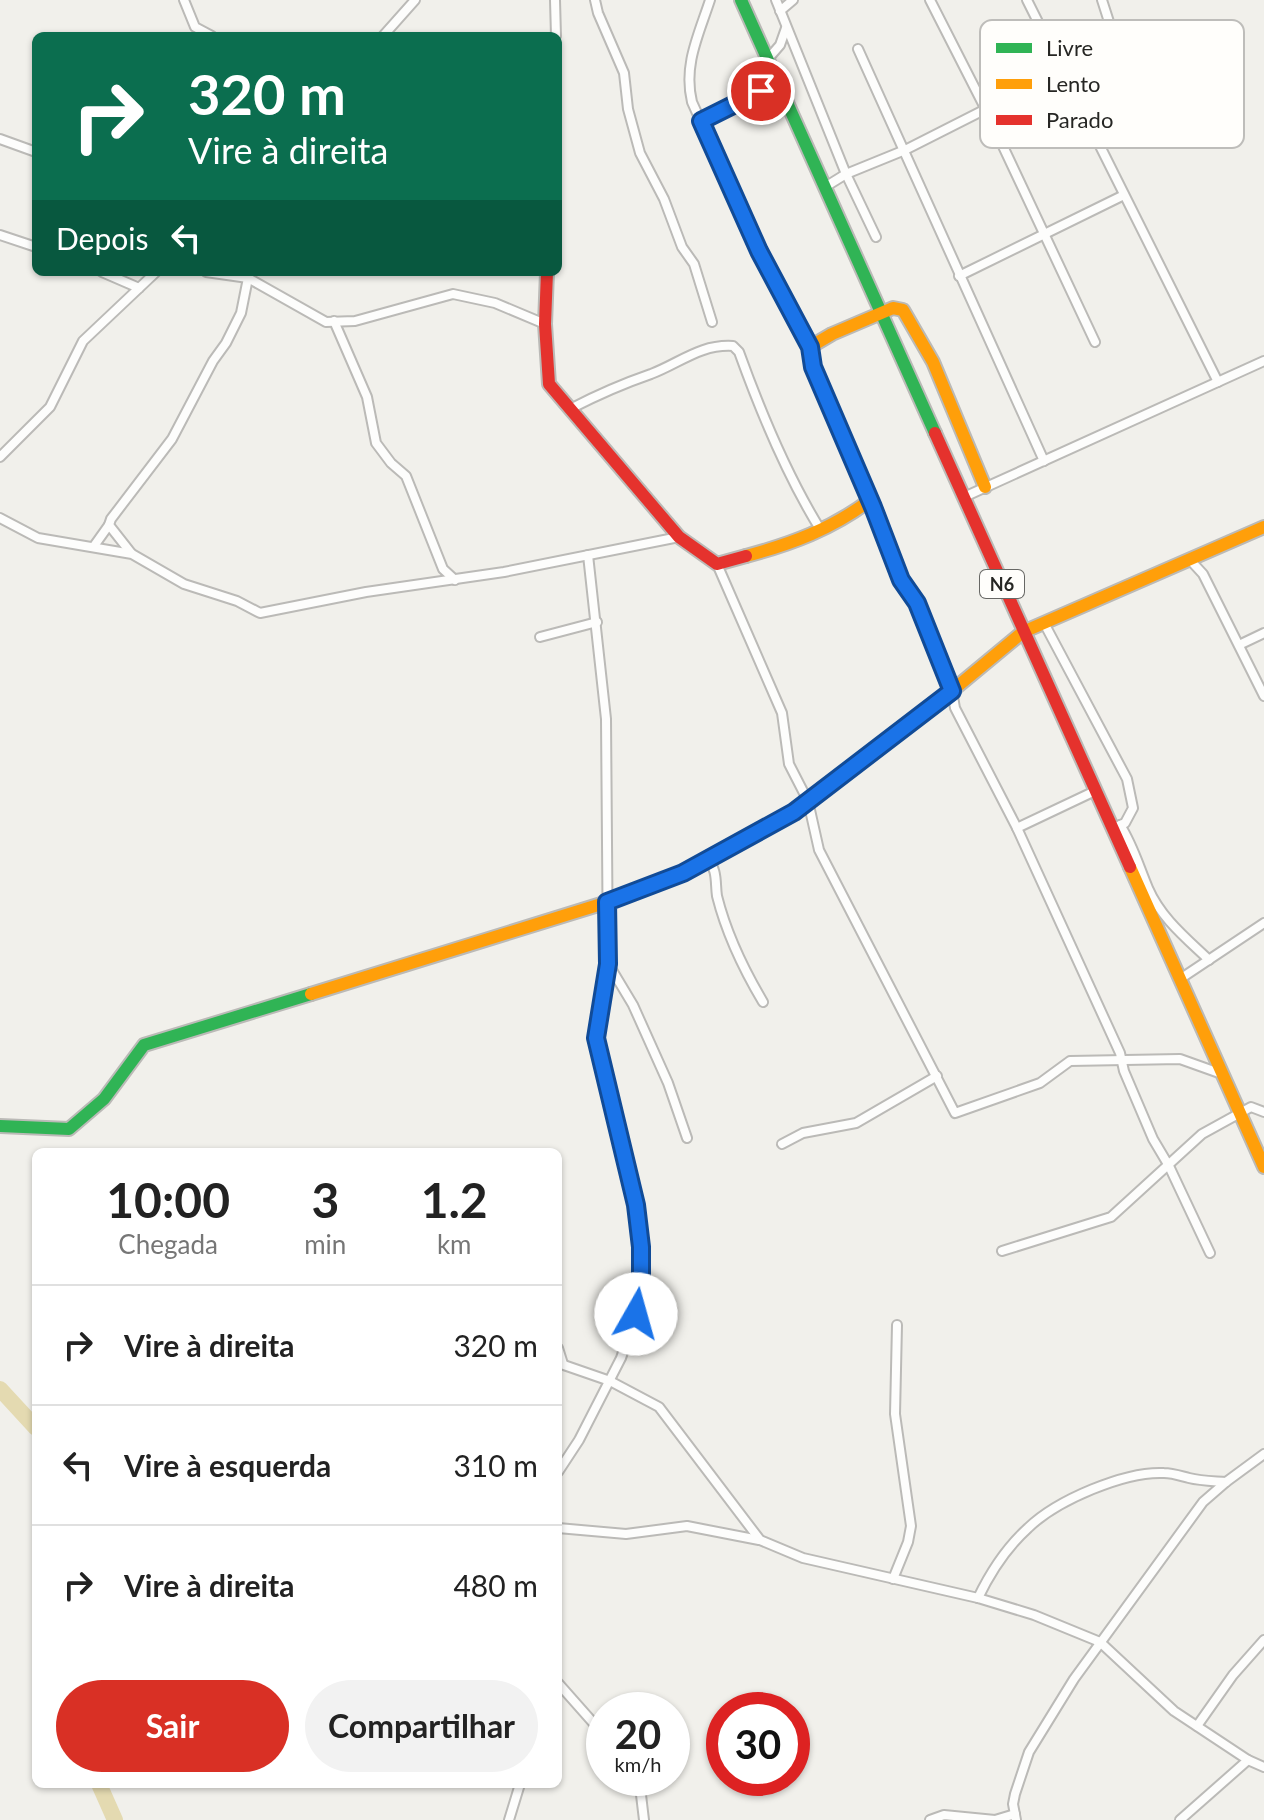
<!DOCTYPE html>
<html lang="pt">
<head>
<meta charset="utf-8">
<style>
  :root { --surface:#fff; --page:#f2f2f2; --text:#222; --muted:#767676; --line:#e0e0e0; --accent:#d93025 }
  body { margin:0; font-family:Lato,sans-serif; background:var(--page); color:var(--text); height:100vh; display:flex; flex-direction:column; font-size:30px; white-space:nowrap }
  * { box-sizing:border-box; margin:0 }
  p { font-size:26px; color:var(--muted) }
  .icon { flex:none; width:44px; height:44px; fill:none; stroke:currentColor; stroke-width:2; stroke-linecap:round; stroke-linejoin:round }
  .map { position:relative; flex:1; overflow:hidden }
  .panel { position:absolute; left:32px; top:1148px; width:530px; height:640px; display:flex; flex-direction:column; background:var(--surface); border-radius:12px; box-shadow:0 2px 6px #0004 }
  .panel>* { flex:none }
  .top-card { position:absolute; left:32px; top:32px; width:530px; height:244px; border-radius:12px; box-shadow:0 2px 6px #0004; background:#0b6e4f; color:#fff; overflow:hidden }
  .speed { position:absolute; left:586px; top:1692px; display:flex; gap:16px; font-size:40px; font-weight:700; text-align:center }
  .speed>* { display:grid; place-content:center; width:104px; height:104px; border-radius:50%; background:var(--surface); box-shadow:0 2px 6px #0004; line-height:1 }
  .speed small { font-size:20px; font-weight:400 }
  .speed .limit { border:12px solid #d22; background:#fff; color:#111 }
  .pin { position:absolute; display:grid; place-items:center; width:68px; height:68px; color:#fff; margin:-34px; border:4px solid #fff; border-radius:50%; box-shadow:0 2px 8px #0007 }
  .me { position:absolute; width:88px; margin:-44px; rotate:7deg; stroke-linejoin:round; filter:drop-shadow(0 0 6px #0008) }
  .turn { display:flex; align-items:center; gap:28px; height:168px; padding:0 24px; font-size:36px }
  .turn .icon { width:104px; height:104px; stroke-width:2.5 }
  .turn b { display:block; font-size:56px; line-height:68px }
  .then { display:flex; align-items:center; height:76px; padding:0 24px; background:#0003; gap:16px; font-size:30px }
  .eta { display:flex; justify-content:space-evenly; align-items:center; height:136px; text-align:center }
  .eta b { font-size:48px; font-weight:700; line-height:56px }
  .cta { display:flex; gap:16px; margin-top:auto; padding:16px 24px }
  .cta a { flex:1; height:92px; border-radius:48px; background:var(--accent); color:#fff; font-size:32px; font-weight:700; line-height:92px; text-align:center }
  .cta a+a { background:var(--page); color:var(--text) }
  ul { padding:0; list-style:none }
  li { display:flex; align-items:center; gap:24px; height:120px; padding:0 24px; border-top:2px solid var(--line) }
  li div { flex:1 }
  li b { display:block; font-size:30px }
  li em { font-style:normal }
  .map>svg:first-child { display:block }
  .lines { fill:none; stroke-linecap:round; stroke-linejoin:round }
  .river { stroke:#e4dab1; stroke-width:16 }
  .street-casing { stroke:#bbbab7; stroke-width:12 }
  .fast-casing { stroke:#bbbab7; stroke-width:16 }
  .slow-casing { stroke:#bbbab7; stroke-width:16 }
  .jam-casing { stroke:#bbbab7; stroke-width:16 }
  .street { stroke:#fdfdfc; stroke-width:8 }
  .fast { stroke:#30b455; stroke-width:12 }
  .slow { stroke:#ff9f0a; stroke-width:12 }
  .jam { stroke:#e5322d; stroke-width:12 }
  .route-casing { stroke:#114b97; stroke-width:20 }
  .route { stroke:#1a73e8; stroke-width:14 }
  .labels { text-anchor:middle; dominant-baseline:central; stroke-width:8; stroke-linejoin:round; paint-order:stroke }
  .shield { fill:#fffefb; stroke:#676764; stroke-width:2 }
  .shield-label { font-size:18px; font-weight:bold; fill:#262623 }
  .key { fill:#fffefb; stroke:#bebdba; stroke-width:2 }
  .key-label { font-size:22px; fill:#262623 }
</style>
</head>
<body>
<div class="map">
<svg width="1264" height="1820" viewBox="0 0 1264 1820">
  <rect width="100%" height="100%" fill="#f1f0eb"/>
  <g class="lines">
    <g class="river">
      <path d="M0,1389L36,1428"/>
      <path d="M99,1784L115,1820"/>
    </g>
    <defs>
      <g id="street">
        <path d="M184,0L195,27L212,36"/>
        <path d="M555,0L556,36"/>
        <path d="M595,0L598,13L624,73L628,109L640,153L664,199L682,247L694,264L712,322"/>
        <path d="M710,0C699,34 683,65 692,102L759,251L810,347"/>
        <path d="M776,0L846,174L876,237"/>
        <path d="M930,0L985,108L1095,342"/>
        <path d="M1027,0L1218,382"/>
        <path d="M1102,0L1119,53"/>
        <path d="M780,11L793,0"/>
        <path d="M383,36L415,0"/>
        <path d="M858,49L1044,461"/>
        <path d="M767,60L780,45L786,28"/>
        <path d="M701,121L777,83"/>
        <path d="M0,139L36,152"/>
        <path d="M825,187L846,174L905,150L1063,70"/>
        <path d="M0,235L36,247"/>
        <path d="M102,272L139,288"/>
        <path d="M206,272L248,278L326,322L355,321L453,294L495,303L545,324"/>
        <path d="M959,276L1124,195"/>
        <path d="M334,321L367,397L376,443L391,463L406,476L443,569L455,580"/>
        <path d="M570,409C597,395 622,384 651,374C680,363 700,344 733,346L739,352C761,413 786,474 820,529"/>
        <path d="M0,457L50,407L83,341L156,272"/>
        <path d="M964,497L1264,361"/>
        <path d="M870,500L901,580L917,603L952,691L955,708L1017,828L1120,1053L1124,1071L1153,1139L1169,1166L1210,1253"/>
        <path d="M0,518L38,538L132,554L184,584L237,601L260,613L366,592L504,572L679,537"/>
        <path d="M94,546L109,525"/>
        <path d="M131,553L109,525L111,519L172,439L213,361L226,343L241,313L248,278"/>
        <path d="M1191,561L1203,574L1264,696"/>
        <path d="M717,564L782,713L789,764L808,801L819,850L955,1113L1040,1083L1070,1061L1180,1059L1222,1074"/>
        <path d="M1044,623L1127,779L1133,808L1125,823L1112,829"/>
        <path d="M540,637L597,622"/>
        <path d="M1239,645L1264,633"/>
        <path d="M1120,825C1133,845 1139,867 1148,888C1161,918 1186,938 1209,960"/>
        <path d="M1017,828L1095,791"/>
        <path d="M707,860C718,869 715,883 717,896C726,932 744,970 763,1002"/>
        <path d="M609,965L633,1005L668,1083L687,1138"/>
        <path d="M1180,979L1264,923"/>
        <path d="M782,1144L803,1133L856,1123L937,1076"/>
        <path d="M1002,1251L1111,1217L1202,1134L1251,1107L1264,1112"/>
        <path d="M558,1348L563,1364"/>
        <path d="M558,1363L610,1381L659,1407L760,1540L803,1558L978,1598L1034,1615L1100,1642L1174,1711L1248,1760L1264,1767"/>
        <path d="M558,1472L579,1440L621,1358L636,1314L641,1283V1247L636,1205L596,1038L608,964L606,719L588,555"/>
        <path d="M558,1528L626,1534L687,1526L759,1540"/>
        <path d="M893,1579L908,1542L911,1526L895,1414L897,1325"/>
        <path d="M978,1598C990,1573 1007,1547 1028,1528C1057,1500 1125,1471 1164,1473C1172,1473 1181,1476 1189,1478C1201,1481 1213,1481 1226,1482"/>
        <path d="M558,1683L604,1735"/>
        <path d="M1197,1726L1233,1675L1264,1640"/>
        <path d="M639,1778L644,1820"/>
        <path d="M509,1820L520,1784"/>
        <path d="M930,1820L944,1815L995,1820L1015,1814"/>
        <path d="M1016,1820L1013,1804L1015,1794L1029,1752L1074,1679L1203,1502L1226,1482L1264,1454"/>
        <path d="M1180,1820L1248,1760"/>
      </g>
      <g id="fast">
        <path d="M741,0L935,433"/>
        <path d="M611,901L683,873L794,812L924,714"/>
        <path d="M0,1126L69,1129L104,1099L144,1045L311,994"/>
      </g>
      <g id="slow">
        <path d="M746,556C791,544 832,529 870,500L813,367L810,347L832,334L893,308L903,310L933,362L985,487"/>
        <path d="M924,714L1023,632L1264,527"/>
        <path d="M1130,867L1264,1167"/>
        <path d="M311,994L611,901"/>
      </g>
      <g id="jam">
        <path d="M547,272L545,324L549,384L679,537L717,564L746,556"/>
        <path d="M935,433L1130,867"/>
      </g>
    </defs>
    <use href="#street" class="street-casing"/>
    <use href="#fast" class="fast-casing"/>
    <use href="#slow" class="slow-casing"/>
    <use href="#jam" class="jam-casing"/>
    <use href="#street" class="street"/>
    <use href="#fast" class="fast"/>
    <use href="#slow" class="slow"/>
    <use href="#jam" class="jam"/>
  </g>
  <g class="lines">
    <defs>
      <path id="route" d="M636,1314L641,1283V1247L636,1205L596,1038L608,964L607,902L683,873L794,812L952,691L917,603L901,580L873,507L813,367L810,347L759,251L701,121L761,91"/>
    </defs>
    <use href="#route" class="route-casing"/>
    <use href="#route" class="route"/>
  </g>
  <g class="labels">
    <rect class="shield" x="980" y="570" width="44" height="28" rx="6"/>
    <g class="shield-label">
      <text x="1002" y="584">N6</text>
    </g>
  </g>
  <rect x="980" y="20" width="264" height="128" rx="12" class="key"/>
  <rect x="996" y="43" width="36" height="10" fill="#30b455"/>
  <rect x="996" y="79" width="36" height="10" fill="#ff9f0a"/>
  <rect x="996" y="115" width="36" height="10" fill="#e5322d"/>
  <g class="key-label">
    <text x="1046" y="56">Livre</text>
    <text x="1046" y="92">Lento</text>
    <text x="1046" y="128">Parado</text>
  </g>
</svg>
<div class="speed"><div>20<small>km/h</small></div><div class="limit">30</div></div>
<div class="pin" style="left:761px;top:91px;background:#d93025"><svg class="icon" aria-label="arrive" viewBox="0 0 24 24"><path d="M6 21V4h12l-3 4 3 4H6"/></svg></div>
<svg class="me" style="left:636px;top:1314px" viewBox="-20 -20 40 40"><circle r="19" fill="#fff"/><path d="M0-13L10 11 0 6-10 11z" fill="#1a73e8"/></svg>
<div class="top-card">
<div class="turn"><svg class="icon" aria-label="right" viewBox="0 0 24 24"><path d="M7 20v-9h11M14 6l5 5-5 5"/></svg><div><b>320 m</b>Vire à direita</div></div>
<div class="then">Depois<svg class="icon" aria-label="left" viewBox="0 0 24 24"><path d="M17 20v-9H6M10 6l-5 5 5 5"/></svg></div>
</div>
<section class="panel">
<div class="eta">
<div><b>10:00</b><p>Chegada</p></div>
<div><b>3</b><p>min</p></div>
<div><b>1.2</b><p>km</p></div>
</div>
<ul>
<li><svg class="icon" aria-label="right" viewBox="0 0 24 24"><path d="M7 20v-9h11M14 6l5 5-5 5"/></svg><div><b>Vire à direita</b></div><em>320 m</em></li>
<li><svg class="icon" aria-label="left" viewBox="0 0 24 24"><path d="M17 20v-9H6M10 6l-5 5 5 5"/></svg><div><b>Vire à esquerda</b></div><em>310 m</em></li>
<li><svg class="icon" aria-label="right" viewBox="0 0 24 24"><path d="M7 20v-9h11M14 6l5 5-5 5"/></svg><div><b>Vire à direita</b></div><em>480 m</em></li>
</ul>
<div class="cta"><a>Sair</a><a>Compartilhar</a></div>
</section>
</div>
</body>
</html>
